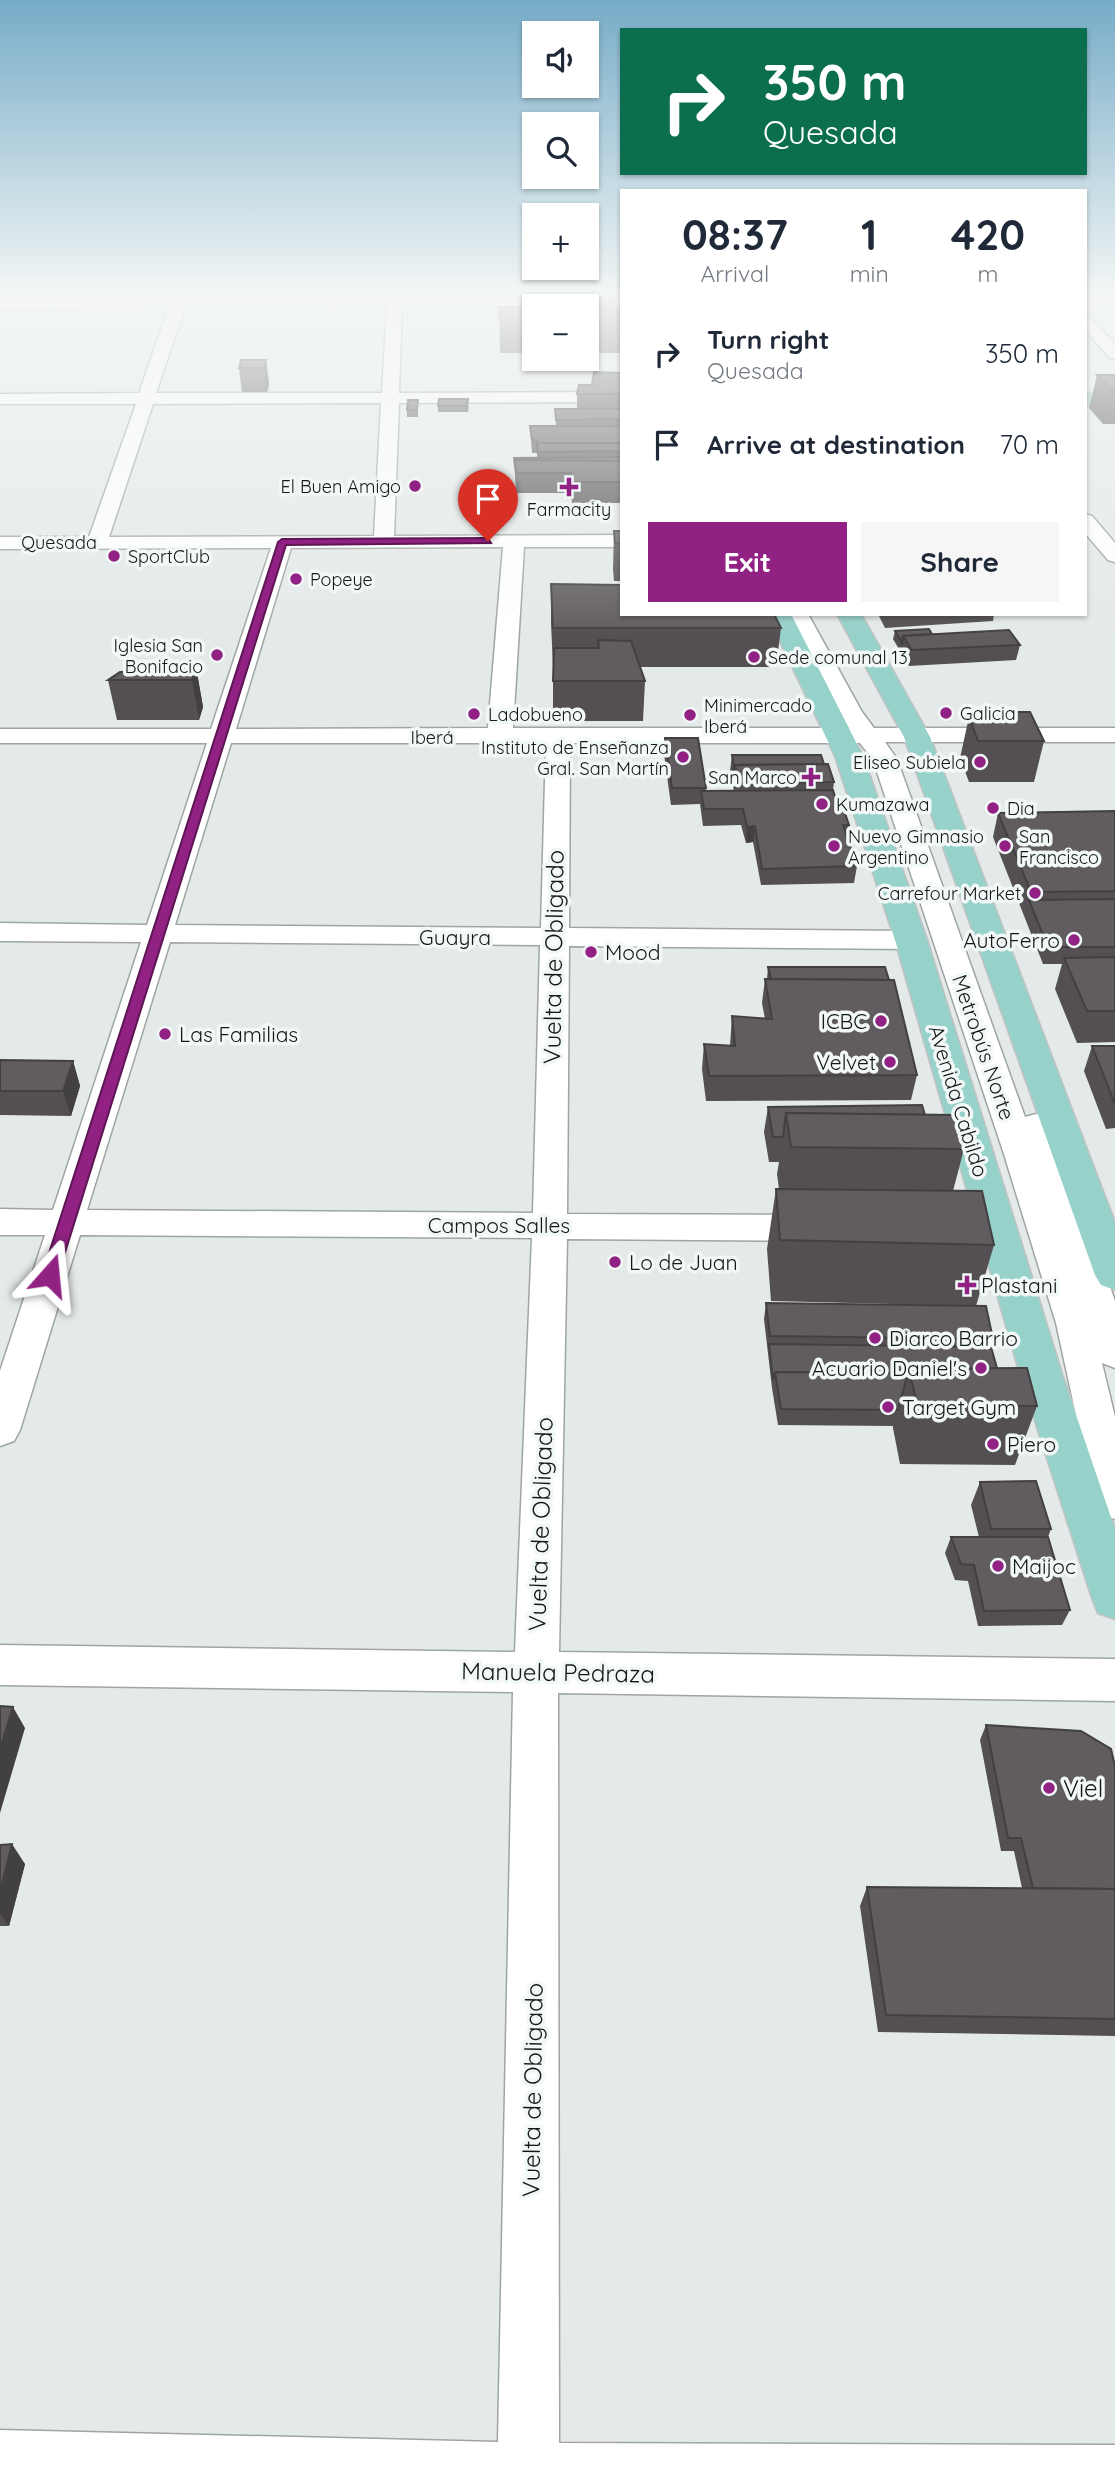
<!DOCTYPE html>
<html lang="en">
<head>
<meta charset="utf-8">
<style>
  :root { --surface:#fff; --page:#f6f6f7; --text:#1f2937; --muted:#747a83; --accent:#912283 }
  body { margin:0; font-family:Quicksand,sans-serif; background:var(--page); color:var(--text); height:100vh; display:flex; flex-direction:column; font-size:26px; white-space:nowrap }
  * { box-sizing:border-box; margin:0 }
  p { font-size:23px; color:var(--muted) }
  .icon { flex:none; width:38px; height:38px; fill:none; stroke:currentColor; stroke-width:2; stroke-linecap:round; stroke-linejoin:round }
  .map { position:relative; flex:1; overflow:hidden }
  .drawer { position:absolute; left:620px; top:189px; width:467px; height:427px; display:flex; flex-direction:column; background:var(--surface); border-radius:0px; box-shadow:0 2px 5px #0004 }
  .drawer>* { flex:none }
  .guide { position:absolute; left:620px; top:28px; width:467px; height:147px; border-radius:0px; box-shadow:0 2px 5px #0004; background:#0b6e4f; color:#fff; overflow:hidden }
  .controls { position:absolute; left:522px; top:21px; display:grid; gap:14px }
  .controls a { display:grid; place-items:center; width:77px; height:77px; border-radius:0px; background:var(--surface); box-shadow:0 2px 5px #0004; font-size:35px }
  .pin { position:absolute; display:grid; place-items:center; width:60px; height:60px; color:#fff; margin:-72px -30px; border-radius:50% 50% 50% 0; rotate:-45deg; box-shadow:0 0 7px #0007 }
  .pin .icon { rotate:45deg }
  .me { position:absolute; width:77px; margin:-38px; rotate:18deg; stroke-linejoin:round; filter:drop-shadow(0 0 5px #0008) }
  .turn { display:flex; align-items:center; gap:24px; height:147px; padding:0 28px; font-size:32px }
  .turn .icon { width:91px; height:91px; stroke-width:2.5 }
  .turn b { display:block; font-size:49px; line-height:60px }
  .eta { display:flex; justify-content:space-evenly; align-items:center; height:119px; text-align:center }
  .eta b { font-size:42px; font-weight:700; line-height:49px }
  .action { display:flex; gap:14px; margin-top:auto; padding:14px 28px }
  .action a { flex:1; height:80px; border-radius:0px; background:var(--accent); color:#fff; font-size:28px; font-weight:700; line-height:80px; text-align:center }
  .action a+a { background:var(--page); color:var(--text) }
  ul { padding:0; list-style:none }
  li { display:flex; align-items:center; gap:21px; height:91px; padding:0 28px }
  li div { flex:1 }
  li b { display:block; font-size:26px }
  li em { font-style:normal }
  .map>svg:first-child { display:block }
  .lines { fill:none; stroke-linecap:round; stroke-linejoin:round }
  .minor-casing { stroke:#9ea5a3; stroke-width:3 }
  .major-casing { stroke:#c2c3c3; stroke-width:3 }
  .minor { fill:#fff; fill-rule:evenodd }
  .major { fill:#96d1ca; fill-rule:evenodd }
  .wall { fill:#534f52 }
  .shaded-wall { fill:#434042 }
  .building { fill:#605c5f; stroke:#434042; stroke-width:2 }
  .route { fill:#912283; stroke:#5e1655; stroke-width:2 }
  .poi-dot { fill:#912283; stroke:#f1f8f7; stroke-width:2.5 }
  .labels { text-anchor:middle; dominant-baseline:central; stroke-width:7; stroke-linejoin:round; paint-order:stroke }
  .far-poi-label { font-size:18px; fill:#151817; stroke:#f1f8f7; text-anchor:start }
  .far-street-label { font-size:18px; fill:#151817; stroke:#f1f8f7 }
  .street-label { font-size:21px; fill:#151817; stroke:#f1f8f7 }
  .poi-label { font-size:21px; fill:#151817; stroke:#f1f8f7; text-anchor:start }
  .near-street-label { font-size:24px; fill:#151817; stroke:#f1f8f7 }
  .near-poi-label { font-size:24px; fill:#151817; stroke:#f1f8f7; text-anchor:start }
</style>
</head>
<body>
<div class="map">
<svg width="1115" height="2479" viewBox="0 0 1115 2479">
  <rect width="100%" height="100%" fill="#e4eae9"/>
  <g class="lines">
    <defs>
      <g id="minor">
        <path d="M176,290H190L188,298L387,297L388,290H402V297L621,296V305L402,306L399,393L621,392V402L399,403L394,536L621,535V547H524L513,728H849L786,614H808L862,712L874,728H1115V742H885L897,759L1025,1117L1036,1114L1048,1117L1052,1125L1115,1301V1368L1102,1363L1115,1417V1519L1101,1514L1095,1502L1056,1323L1003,1151L873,760L860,743H570L569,928L911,931L921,934L925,940L921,946L911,949L569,946L567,1214L819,1215L831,1219L836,1228L831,1237L819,1241L567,1239L559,1652L1115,1659V1701L558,1693L559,2443L1115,2445V2479H0V2430L498,2442L513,1692L0,1685V1645L515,1652L532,1238L80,1235L20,1430L14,1441L0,1446V1371L45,1235H0V1209L53,1210L141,942L0,941V923L147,925L207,743H0V729H211L271,548L0,549V537H89L136,404H0V394L139,393L169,307L0,309V299L173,298ZM387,306L382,393H156L185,307ZM381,403L374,536L109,537L153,404ZM503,547L488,728L236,729L291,548ZM231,743H546L541,928L175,925ZM170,942L540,945L533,1213L87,1210Z"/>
        <path d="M1085,316L1090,318L1115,344V359L1109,357L1085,330Z"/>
        <path d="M1085,514L1092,516L1115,543V562L1108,560L1085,533Z"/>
      </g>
      <g id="major">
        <rect x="1085" y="393" width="30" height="12"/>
        <path d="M767,614H791L863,756L927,940L1062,1374L1115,1529V1619L1098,1613L1092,1598L1020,1374L895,940L835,756Z"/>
        <path d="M837,614H861L930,737L1115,1223V1290L1101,1285L1095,1275L904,737Z"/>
      </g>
    </defs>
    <use href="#minor" class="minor-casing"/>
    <use href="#major" class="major-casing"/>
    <use href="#minor" class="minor"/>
    <use href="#major" class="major"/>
  </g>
  <g class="wall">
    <path d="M551,290L617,309H621V353H586V306H551Z"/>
    <path d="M534,307V353H500L499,311Z"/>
    <path d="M266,360L269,384L267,392H242L239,368Z"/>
    <path d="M621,373V503H572L571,493H516L514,458H537V453H532L530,426H556L555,409H577V394L592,385Z"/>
    <path d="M1097,375H1115V424H1103L1089,408Z"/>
    <path d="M418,400V417H407V410Z"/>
    <path d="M438,406H469L468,412H438Z"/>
    <path d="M614,531H621V581H614L613,569Z"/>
    <path d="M551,584L781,628L776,667H640L645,681L643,721H553V667L551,623Z"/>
    <path d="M878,614H994L993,621L885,628Z"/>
    <path d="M895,631L932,634L1020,645L1016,660L909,666L893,639Z"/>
    <path d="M196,667L203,707L199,720H117L108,680L146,671Z"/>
    <path d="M969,717L1044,741L1034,782H969L960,758Z"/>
    <path d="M665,738L706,788V791H734L730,771L732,755L824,764L834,782L833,790L838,807L849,825L847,837L857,866L854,883L761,885L753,842L746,843L741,825L703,826L700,804L671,805L664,754Z"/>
    <path d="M1115,811V1042L1077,1043L1055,989L1062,964H1043L993,837L998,813Z"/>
    <path d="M768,967L917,1075L911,1100L706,1101L702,1069L704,1044L730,1046L732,1016L765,1019L762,1003L765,979H767Z"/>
    <path d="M1092,1046H1115V1128L1106,1129L1084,1071Z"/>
    <path d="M0,1060L73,1061L80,1086L71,1116L0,1115Z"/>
    <path d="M768,1107L925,1115L964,1149L953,1191L994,1245L976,1306L771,1301L767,1249L776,1189H779L777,1174L779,1162H769L764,1132Z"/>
    <path d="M766,1303L993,1339L991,1347L997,1368L1037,1406L1015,1465L900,1464L893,1428V1426L778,1425L772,1388L764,1319Z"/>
    <path d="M980,1482L1051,1529L1048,1537L1070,1610L1062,1625L978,1626L968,1581L955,1580L945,1553L951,1537H979L971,1505Z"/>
    <path d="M986,1725L1115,1766V2036L878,2032L860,1906L867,1887L1022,1888L1014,1851H1001L980,1740Z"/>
    <path d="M0,1845L25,1864L9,1926H0Z"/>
  </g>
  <g class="shaded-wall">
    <path d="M266,360L269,384L267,392L264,368Z"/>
    <path d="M196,667L203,707L199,720L192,680Z"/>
    <path d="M755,826L753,842L746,843L747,827Z"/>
    <path d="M73,1061L80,1086L71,1116L63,1091Z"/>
    <path d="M13,1707L25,1728L0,1813V1749Z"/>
    <path d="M12,1844L25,1864L9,1926L0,1913V1892Z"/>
  </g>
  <g class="building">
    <path d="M551,290H603L612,294L617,309H586V306H556Z"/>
    <path d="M499,307H534V310L500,311Z"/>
    <rect x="586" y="309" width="35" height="12"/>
    <path d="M534,310V321H500L499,311Z"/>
    <path d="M241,360H266L264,368H239Z"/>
    <path d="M594,372L621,373V394H577L579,385H592Z"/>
    <path d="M1097,375H1115V390H1111Z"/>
    <path d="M439,399H468L467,406H438Z"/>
    <path d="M408,400H418L417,410H407Z"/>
    <path d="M555,409H621V419L556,420Z"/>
    <path d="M530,426H621V443H538L537,450V440H532Z"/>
    <path d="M538,443H621V451L537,452Z"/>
    <path d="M621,457V461L515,460V466L514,458Z"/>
    <path d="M515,460L621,461V482H572L571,473H516Z"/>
    <path d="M614,531H621V543H615Z"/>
    <path d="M551,584L621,585V614H774L781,628H553Z"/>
    <path d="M929,629L932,634L903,636L902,643L895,631Z"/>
    <path d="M1009,630L1020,645L912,650L903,636Z"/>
    <path d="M598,640L631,641L645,681H553L554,648H599Z"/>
    <path d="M147,667H196L192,680H108L120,672L146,671Z"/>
    <path d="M976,712H1030L1044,741H978L969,717Z"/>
    <path d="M665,738H698L706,788H672Z"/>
    <path d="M732,755H821L824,764L735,765V772Z"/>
    <path d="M828,764L834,782L739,783L735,765Z"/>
    <path d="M833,790L838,807H843L849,825H843L857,866L762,869L755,826L747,827L743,809H704L701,791Z"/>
    <path d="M1115,811V891L1031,892L998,813Z"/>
    <path d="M1115,899V947H1048L1029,900Z"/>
    <path d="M1115,957V1011H1087L1064,958Z"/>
    <path d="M768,967H885L889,980L771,979Z"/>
    <path d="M765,979L894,980L917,1075L709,1076L704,1044L735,1046L732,1016L772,1019Z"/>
    <path d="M1092,1046H1115V1104Z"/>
    <path d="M0,1060L73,1061L63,1091H0Z"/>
    <path d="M922,1105L925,1115L786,1113L783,1137H773L768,1107Z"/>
    <path d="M786,1113L956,1115L964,1149L791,1147Z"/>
    <path d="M776,1189L982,1191L994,1245L780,1240Z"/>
    <path d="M766,1303L986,1306L993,1339L770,1336Z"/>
    <path d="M769,1344L991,1347L997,1368L909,1369L908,1373L775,1372L773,1380Z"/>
    <path d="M1027,1368L1037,1406L917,1405L909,1369Z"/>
    <path d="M775,1372L908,1373L898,1410L781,1409Z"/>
    <path d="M1036,1481L1051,1529H991L980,1482Z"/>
    <path d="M951,1537H1048L1070,1610L984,1611L974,1565L961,1564Z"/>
    <path d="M0,1706L13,1707L0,1749Z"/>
    <path d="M986,1725L1081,1731L1111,1749L1115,1766V1889L1033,1888L1021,1838H1008Z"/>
    <path d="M12,1844L0,1892V1845Z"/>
    <path d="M867,1887L1115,1889V2019L886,2015Z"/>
  </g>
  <linearGradient id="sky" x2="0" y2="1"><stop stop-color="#77acc8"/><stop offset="0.46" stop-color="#f3f6f5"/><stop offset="1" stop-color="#f3f6f5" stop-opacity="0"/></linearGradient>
  <rect width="1115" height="637" fill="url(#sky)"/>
  <path class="route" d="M488,538L491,543L286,545L58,1275L50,1281L44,1279L42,1275L278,542L282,539Z"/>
  <g class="poi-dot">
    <circle cx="415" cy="486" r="7"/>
    <path d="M565.5 476.5h7v7h7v7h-7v7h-7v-7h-7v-7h7z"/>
    <circle cx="114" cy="556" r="7"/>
    <circle cx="296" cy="579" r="7"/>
    <circle cx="217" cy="655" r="7"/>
    <circle cx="754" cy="657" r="7"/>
    <circle cx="946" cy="713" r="7"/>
    <circle cx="474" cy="714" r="7"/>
    <circle cx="690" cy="715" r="7"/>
    <circle cx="683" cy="757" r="7"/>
    <circle cx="980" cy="762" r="7"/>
    <path d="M807.5 766.5h7v7h7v7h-7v7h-7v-7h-7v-7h7z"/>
    <circle cx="822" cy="804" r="7"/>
    <circle cx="993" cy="808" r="7"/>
    <circle cx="834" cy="846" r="7"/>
    <circle cx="1005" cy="846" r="7"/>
    <circle cx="1035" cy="893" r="7"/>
    <circle cx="1074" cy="940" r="7"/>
    <circle cx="591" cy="952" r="7"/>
    <circle cx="881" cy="1021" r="7"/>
    <circle cx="165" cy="1034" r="7"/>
    <circle cx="890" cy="1062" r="7"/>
    <circle cx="615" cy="1262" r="7"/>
    <path d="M963.5 1274.5h7v7h7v7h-7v7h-7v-7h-7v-7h7z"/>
    <circle cx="875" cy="1338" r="7"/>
    <circle cx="981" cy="1368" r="7"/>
    <circle cx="888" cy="1407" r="7"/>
    <circle cx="993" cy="1444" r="7"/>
    <circle cx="998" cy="1566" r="7"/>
    <circle cx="1049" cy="1788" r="7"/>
  </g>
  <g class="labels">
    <g class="far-poi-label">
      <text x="401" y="486" text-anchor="end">El Buen Amigo</text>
      <text x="569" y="509" text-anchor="middle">Farmacity</text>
      <text x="128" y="556">SportClub</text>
      <text x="310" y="579">Popeye</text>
      <text x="203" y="645" text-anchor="end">Iglesia San<tspan x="203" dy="21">Bonifacio</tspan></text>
      <text x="768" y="657">Sede comunal 13</text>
      <text x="704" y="705">Minimercado<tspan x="704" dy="21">Iberá</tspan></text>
      <text x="960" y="713">Galicia</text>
      <text x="488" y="714">Ladobueno</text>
      <text x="669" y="747" text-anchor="end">Instituto de Enseñanza<tspan x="669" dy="21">Gral. San Martín</tspan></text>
      <text x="966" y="762" text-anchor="end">Eliseo Subiela</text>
      <text x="797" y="777" text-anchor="end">San Marco</text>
      <text x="836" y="804">Kumazawa</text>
      <text x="1007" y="808">Dia</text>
      <text x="848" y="836">Nuevo Gimnasio<tspan x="848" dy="21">Argentino</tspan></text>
      <text x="1019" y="836">San<tspan x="1019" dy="21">Francisco</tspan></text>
      <text x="1021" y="893" text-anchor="end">Carrefour Market</text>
    </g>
    <g class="far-street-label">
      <text x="59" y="542">Quesada</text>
      <text x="432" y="737">Iberá</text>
    </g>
    <g class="street-label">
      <text x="455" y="937">Guayra</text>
      <text transform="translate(984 1047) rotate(71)">Metrobús Norte</text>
      <text transform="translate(959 1101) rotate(73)">Avenida Cabildo</text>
      <text x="499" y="1225">Campos Salles</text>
    </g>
    <g class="poi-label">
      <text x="1060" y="940" text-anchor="end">AutoFerro</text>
      <text x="605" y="952">Mood</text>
      <text x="867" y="1021" text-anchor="end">ICBC</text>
      <text x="179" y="1034">Las Familias</text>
      <text x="876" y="1062" text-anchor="end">Velvet</text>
      <text x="629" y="1262">Lo de Juan</text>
      <text x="981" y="1285">Plastani</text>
      <text x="889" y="1338">Diarco Barrio</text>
      <text x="967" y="1368" text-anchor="end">Acuario Daniel's</text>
      <text x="902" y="1407">Target Gym</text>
      <text x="1007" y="1444">Piero</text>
      <text x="1012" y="1566">Maijoc</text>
    </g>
    <g class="near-street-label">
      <text transform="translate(553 957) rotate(-89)">Vuelta de Obligado</text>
      <text transform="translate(540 1524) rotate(-88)">Vuelta de Obligado</text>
      <text transform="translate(558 1672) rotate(1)">Manuela Pedraza</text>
      <text transform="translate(532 2090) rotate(-89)">Vuelta de Obligado</text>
    </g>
    <g class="near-poi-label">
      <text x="1063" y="1788">Viel</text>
    </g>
  </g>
</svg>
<div class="controls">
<a><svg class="icon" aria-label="sound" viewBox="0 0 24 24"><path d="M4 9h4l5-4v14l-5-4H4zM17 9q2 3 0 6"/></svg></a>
<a><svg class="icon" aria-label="search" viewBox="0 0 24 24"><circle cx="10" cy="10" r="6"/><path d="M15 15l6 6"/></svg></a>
<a>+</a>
<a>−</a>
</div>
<div class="pin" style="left:488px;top:541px;background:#d93025"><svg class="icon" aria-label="arrive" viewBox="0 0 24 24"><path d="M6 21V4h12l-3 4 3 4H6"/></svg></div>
<svg class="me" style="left:50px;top:1275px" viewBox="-20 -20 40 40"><path d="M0-17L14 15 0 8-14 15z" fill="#912283" stroke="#fff" stroke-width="4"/></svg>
<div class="guide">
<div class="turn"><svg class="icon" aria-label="right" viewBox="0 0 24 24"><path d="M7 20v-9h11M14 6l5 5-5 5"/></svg><div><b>350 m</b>Quesada</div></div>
</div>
<section class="drawer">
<div class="eta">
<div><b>08:37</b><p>Arrival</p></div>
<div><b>1</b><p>min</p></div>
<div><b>420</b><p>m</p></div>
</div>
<ul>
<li><svg class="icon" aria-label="right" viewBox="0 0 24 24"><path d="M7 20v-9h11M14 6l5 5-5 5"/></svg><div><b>Turn right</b><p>Quesada</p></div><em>350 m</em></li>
<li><svg class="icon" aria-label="arrive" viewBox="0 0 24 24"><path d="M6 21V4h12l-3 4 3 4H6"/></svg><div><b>Arrive at destination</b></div><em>70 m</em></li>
</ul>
<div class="action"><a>Exit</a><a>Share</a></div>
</section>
</div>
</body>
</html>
